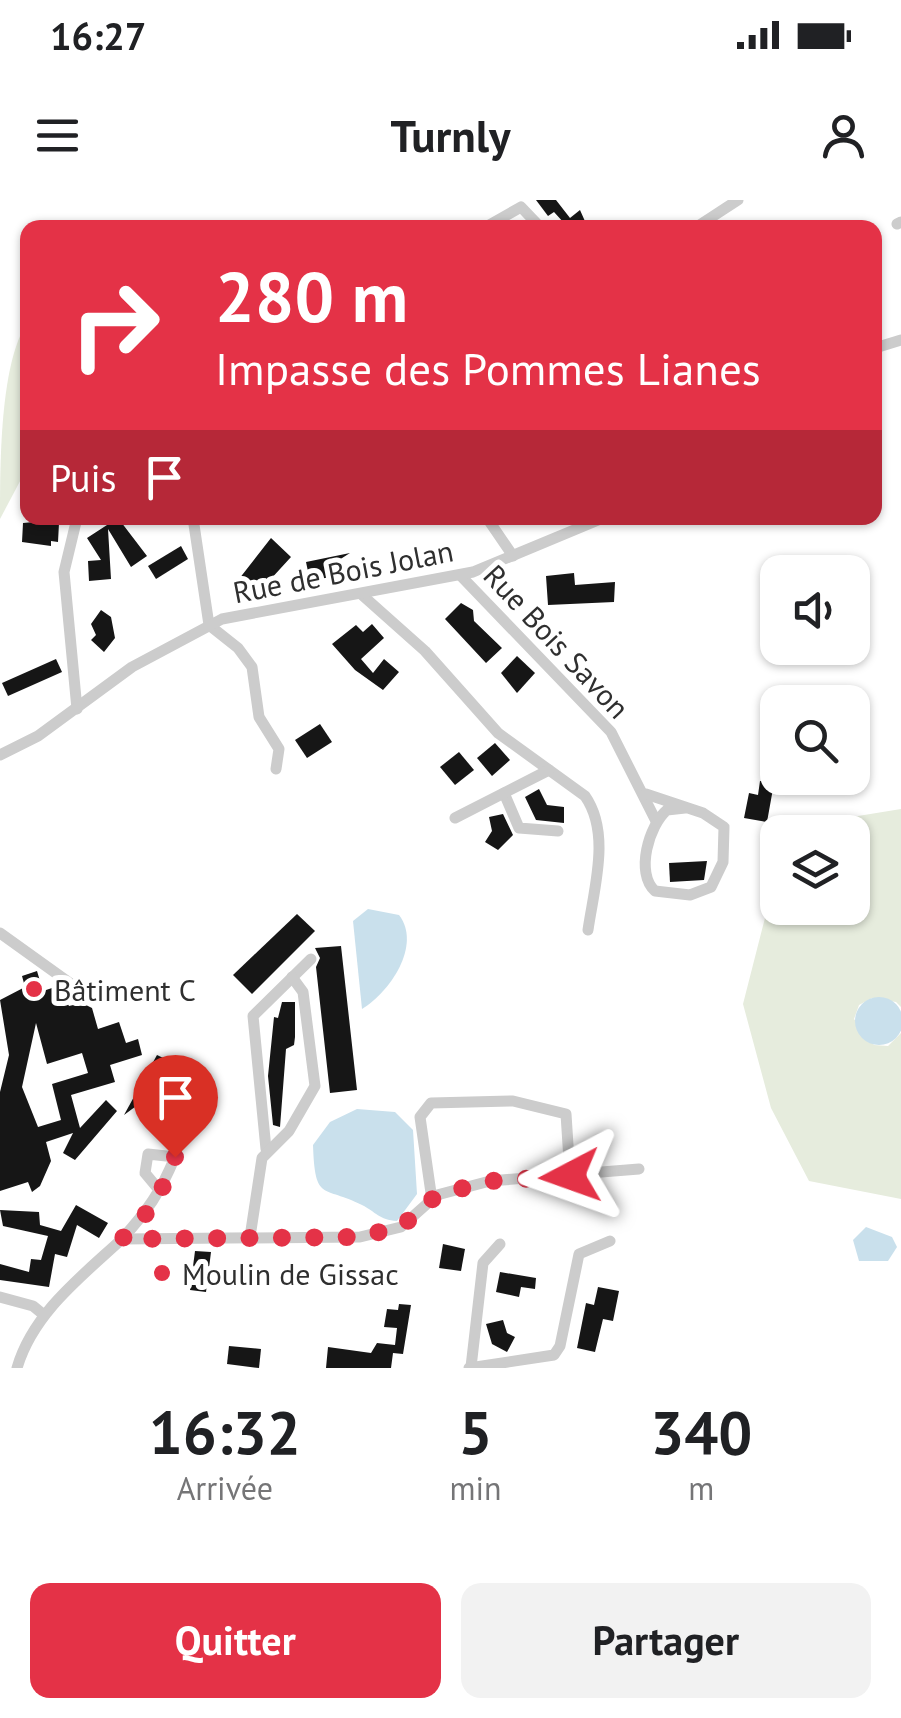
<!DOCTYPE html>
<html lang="fr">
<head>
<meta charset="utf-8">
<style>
  :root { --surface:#fff; --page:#f2f2f2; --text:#202124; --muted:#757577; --accent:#e43247 }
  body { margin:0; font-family:"PT Sans",sans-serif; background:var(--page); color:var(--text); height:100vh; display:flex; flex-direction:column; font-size:38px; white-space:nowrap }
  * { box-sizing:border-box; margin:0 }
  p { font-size:32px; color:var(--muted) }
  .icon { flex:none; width:55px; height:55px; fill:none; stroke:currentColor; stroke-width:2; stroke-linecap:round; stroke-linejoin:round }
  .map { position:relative; height:1168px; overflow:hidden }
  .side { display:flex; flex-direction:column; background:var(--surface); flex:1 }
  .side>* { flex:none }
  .hud { position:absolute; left:20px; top:20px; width:862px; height:305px; border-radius:20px; box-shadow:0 2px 8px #0004; background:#e43247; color:#fff; overflow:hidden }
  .buttons { position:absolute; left:760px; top:355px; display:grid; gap:20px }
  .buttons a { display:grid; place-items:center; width:110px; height:110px; border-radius:20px; background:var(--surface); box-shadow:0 2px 8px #0004; font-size:50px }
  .pin { position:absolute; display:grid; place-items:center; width:85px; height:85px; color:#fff; margin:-102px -42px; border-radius:50% 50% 50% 0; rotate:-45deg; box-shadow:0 0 10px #0007 }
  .pin .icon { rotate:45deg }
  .me { position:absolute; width:110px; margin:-55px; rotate:266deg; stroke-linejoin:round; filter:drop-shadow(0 0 8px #0008) }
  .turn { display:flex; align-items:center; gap:35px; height:210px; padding:0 30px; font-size:45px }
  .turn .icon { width:130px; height:130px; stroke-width:2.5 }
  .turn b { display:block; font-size:70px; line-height:85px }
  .then { display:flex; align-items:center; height:95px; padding:0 30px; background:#0003; gap:20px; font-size:38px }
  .eta { display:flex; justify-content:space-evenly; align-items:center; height:170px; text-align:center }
  .eta b { font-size:60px; font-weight:700; line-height:70px }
  .action { display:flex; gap:20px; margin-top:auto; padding:20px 30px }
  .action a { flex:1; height:115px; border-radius:20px; background:var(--accent); color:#fff; font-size:40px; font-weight:700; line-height:115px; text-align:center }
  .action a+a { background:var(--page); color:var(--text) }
  .status { display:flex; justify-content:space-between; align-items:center; height:70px; padding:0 50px; background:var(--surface); direction:ltr }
  .status svg { height:28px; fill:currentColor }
  header { display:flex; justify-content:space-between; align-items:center; height:130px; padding:0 30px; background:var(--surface); font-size:45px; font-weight:700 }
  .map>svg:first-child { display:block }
  .green { fill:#e6ecdd }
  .water { fill:#c9e0ec }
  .building { fill:#161616; fill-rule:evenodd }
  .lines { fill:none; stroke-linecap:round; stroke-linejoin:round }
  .minor { stroke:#ccc; stroke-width:11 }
  .route { stroke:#e43247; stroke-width:18; stroke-dasharray:0 32.4 }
  .poi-dot { fill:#e43247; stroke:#fff; stroke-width:4 }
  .labels { text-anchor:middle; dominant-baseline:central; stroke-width:10; stroke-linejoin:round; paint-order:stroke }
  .street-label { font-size:30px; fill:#2f2f2f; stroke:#fff }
  .poi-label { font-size:30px; fill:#2f2f2f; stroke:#fff; text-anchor:start }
</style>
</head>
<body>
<div class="status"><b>16:27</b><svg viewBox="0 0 49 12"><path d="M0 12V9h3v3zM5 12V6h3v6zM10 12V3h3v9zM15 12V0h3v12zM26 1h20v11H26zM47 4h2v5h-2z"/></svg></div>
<header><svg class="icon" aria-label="menu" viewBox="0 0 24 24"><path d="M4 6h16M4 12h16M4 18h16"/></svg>Turnly<svg class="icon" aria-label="person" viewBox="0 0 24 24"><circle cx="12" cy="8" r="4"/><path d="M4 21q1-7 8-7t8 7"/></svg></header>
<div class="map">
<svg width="901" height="1168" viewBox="0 0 901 1168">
  <rect width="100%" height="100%" fill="#fff"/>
  <g class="green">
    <path d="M27,123V268L0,319C0,263 0,164 27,123Z"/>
    <path d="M901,609V807L896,802L872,798L859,805L854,819L874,845L888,846L901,833V999L809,981L771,908L743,804L777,671L778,708H852V632H805L815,623Z"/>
  </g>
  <g class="water">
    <path d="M368,709L399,715C422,745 390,792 362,809L353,721Z"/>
    <circle cx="879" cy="821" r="24"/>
    <path d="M357,909L395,912L413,930L417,994L397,1021C379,1020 376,1012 362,1005C323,985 315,1003 313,945L330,922Z"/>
    <path d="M866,1027L892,1037L897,1047L888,1061H859L853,1040Z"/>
  </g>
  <g class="building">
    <path d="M536,0H556L570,18L580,10L588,28H558L564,23L554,12L548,16Z"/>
    <path d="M102,318H118L147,356L131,367L108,329L111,379L89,381L88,361L101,360L87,338L107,325Z"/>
    <path d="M34,322L59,323L58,342L51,341V346L22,342L23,323Z"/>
    <path d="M271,338L291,357L269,381L265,378L250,392L239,379Z"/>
    <path d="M181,346L188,359L156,379L148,366Z"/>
    <path d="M350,353L328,367L330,377L310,381L306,362Z"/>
    <path d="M574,373L575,385L615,382L614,402L548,405L546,376Z"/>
    <path d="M461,403L473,410L474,421L502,448L486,463L445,419Z"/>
    <path d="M101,410L111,417L115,438L104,452L91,440L96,435L91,424Z"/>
    <path d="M372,424L384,438L361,459L373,473L384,459L399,472L383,490L355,470L332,444L356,425L363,432Z"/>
    <path d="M517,456L535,473L517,493L501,473Z"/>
    <path d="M56,459L62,472L8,496L2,483Z"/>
    <path d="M320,524L332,542L307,558L295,540Z"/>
    <path d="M495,543L510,560L492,576L477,558Z"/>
    <path d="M459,552L474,570L455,585L440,567Z"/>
    <path d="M760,581L774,583L767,622L744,618L749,593L758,595Z"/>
    <path d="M539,589L547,605L564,607V623L536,620L525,597Z"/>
    <path d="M503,614L513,635L498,650L485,642L492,631L489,617Z"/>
    <path d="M707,661L704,680L670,682L669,663Z"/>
    <path d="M297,714L315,731L252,794L233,775Z"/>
    <path d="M341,746L357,890L330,893L316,767L320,758L315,748Z"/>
    <path d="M37,771L43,791L58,786L69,806L82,803L92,808L98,829L119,822L126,843L138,839L142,855L110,865L115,882L71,895L80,928L106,900L117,911L75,960L63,953L73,933L46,942L51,961L40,986L32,992L28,982L0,991V892L9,855L0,800L25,787L22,776ZM36,823L47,864L82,853L88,873L52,884L61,920L38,927L22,887Z"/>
    <path d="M282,802H295V837L294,845L286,849L280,927L273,925L268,876L274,817L278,818Z"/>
    <path d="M157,855L180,866L170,886L165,884L155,903L147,898L124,915Z"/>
    <path d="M76,1005L108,1023L99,1038L77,1025L67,1057L55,1054L49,1087L0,1080V1064L29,1072L31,1059L41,1060L48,1036L3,1026L0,1010L39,1012L40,1025L61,1031Z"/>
    <path d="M443,1044L465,1049L461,1071L439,1068Z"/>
    <path d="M195,1051L211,1052L206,1092L190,1090Z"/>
    <path d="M500,1072L536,1078L535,1089L521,1087L519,1097L496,1092Z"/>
    <path d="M598,1087L619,1091L613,1121L603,1119L595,1152L577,1148L586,1103L594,1105Z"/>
    <path d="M399,1104L411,1105L403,1154L393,1153L391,1168H326L328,1147L371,1153L377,1143L395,1145L397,1128L384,1127L387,1109L398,1110Z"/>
    <path d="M503,1120L507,1133L515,1137L507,1152L492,1144L486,1124Z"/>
    <path d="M229,1146L261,1149L259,1168L227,1164Z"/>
  </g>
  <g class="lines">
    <g class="minor">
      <path d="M897,24L901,22"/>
      <path d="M484,28L521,7L541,28"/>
      <path d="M695,28L738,0"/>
      <path d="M875,148L901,140"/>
      <path d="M77,318L64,372L77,509"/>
      <path d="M193,318L209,425L238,448L252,467L259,517L279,549L276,569"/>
      <path d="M487,318L513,356"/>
      <path d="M460,375L611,532L656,621"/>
      <path d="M361,394L425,451L498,533L585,596C611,633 594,688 588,730"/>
      <path d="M0,555L38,536L132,467L222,419L473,372L603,318"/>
      <path d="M504,593L519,628L558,631"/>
      <path d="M646,594L703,613L724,627L723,662L711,687L690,695L655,691C635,673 649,625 667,610L685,608"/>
      <path d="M455,618L549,570"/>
      <path d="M0,733L92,799"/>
      <path d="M266,949L253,816L311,759"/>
      <path d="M432,1000L420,917L431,903L513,901L566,914L570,976"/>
      <path d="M250,1037L262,958L289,931L315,886L303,792L292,777"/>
      <path d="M122,1039C148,1010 160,993 175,957L148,954L145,973L160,991"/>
      <path d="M0,1097L33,1106L44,1115"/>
      <path d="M471,1167L483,1063L500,1044"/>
      <path d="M17,1168C33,1113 82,1076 122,1039L360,1037L401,1027L437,995L490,981L639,969"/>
      <path d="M469,1168L554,1155L560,1146L579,1054L610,1041"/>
    </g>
  </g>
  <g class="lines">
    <path class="route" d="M175,957L156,1003L122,1039L360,1037L402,1026L437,995L490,981L570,976"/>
  </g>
  <g class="poi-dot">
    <circle cx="34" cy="789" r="10"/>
    <circle cx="162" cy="1073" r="10"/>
  </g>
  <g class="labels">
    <g class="street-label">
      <text transform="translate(343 371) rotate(-11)">Rue de Bois Jolan</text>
      <text transform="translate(557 441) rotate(47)">Rue Bois Savon</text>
    </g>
    <g class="poi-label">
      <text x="54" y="789">Bâtiment C</text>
      <text x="182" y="1073">Moulin de Gissac</text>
    </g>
  </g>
</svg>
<div class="buttons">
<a><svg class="icon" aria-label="sound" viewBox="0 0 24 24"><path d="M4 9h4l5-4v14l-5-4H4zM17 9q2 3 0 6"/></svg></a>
<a><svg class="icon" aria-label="search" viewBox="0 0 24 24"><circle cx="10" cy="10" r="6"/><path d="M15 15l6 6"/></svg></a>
<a><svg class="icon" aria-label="layers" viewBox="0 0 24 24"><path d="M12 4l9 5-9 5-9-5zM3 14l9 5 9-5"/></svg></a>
</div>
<div class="pin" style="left:175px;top:957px;background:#d93025"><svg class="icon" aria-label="arrive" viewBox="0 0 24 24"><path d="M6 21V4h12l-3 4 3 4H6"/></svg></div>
<svg class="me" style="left:570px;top:976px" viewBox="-20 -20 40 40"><path d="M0-17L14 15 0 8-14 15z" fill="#e43247" stroke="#fff" stroke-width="4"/></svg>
<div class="hud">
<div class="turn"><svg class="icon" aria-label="right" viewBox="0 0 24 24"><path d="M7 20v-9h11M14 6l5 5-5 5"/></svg><div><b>280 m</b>Impasse des Pommes Lianes</div></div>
<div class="then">Puis<svg class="icon" aria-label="arrive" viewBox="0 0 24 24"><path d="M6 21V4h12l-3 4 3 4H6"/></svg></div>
</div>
</div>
<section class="side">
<div class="eta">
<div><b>16:32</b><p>Arrivée</p></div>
<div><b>5</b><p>min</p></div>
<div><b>340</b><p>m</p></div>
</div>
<div class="action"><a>Quitter</a><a>Partager</a></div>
</section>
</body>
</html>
